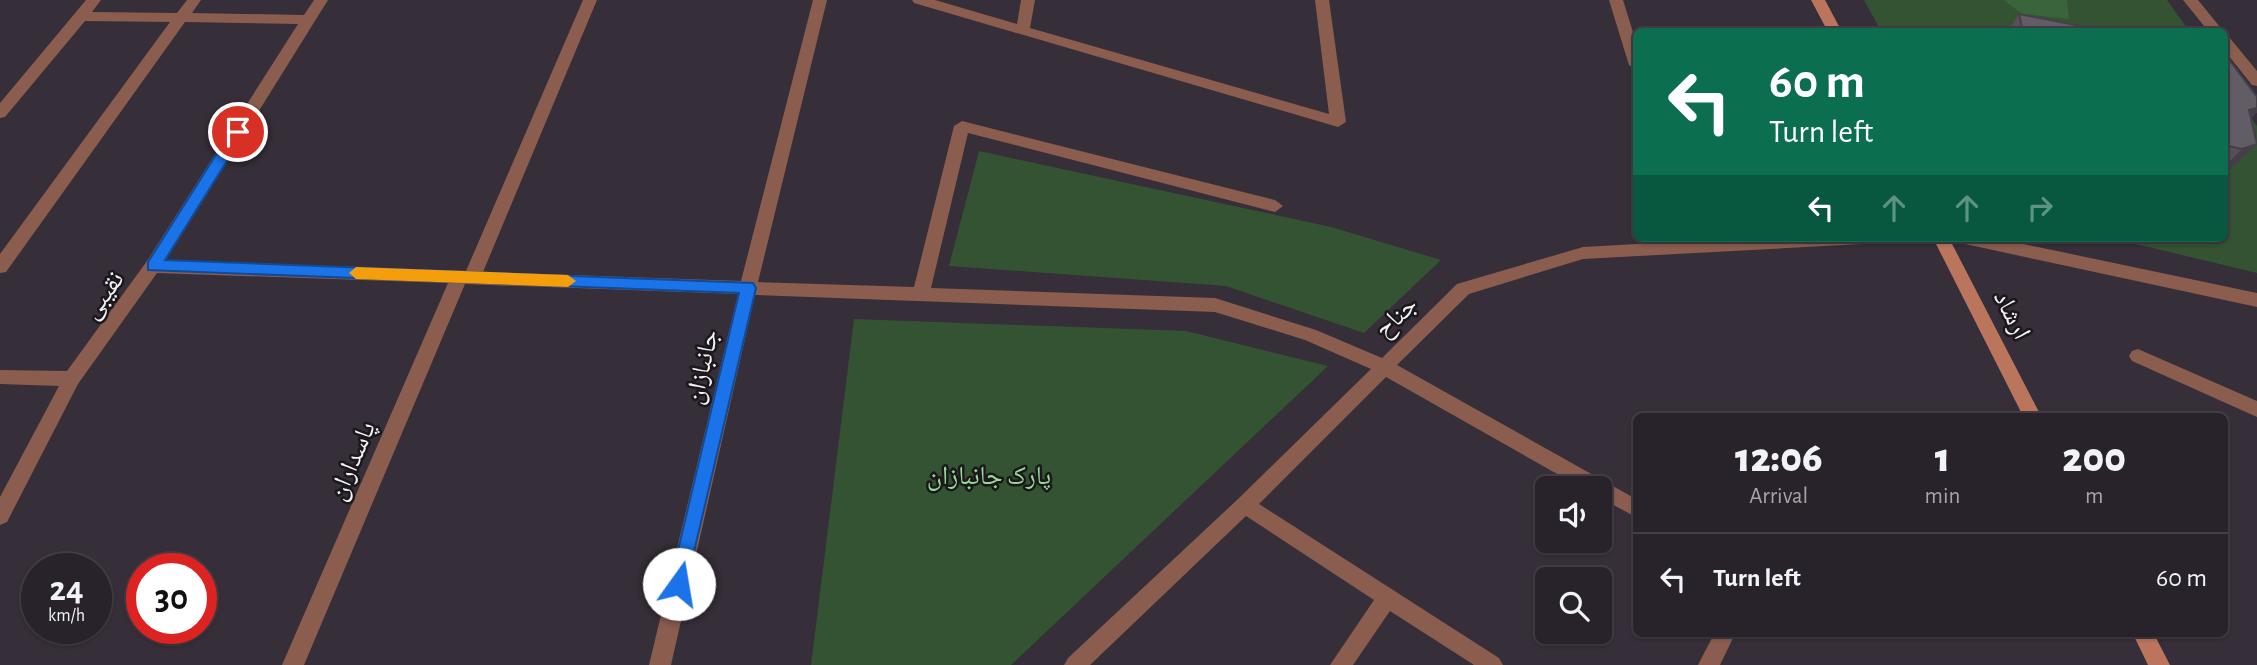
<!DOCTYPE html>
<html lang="en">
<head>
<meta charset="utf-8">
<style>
  :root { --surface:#28222a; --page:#342f36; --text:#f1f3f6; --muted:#a5a4a8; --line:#443f47 }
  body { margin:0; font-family:"Alegreya Sans","Noto Naskh Arabic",sans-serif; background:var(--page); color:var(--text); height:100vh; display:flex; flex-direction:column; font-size:26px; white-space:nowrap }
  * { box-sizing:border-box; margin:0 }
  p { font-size:23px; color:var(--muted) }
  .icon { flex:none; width:38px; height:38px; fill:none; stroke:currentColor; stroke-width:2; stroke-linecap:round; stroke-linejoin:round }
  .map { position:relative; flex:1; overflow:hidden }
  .details { position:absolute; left:1633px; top:413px; width:595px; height:224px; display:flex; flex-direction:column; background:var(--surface); border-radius:10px; box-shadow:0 2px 5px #0004,0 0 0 2px var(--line) }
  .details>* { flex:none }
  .banner { position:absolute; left:1633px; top:28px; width:595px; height:214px; border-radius:10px; box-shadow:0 2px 5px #0004,0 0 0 2px var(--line); background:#0b6e4f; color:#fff; overflow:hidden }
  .controls { position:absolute; left:1535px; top:476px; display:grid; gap:14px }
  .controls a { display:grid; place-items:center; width:77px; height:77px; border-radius:10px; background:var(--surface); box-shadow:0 2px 5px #0004,0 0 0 2px var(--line); font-size:35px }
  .speed { position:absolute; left:21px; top:553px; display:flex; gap:14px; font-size:35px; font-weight:700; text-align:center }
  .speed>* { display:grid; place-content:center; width:91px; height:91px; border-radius:50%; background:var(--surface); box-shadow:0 2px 5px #0004,0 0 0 2px var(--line); line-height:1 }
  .speed small { font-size:18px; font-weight:400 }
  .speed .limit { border:10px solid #d22; background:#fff; color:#111 }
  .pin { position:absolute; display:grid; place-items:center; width:60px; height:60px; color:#fff; margin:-30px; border:4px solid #fff; border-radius:50%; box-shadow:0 2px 7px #0007 }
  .me { position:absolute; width:77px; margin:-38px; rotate:13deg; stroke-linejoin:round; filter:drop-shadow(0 0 5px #0008) }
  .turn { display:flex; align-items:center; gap:24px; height:147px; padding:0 21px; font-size:32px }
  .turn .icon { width:91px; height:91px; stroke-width:2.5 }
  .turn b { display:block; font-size:49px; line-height:60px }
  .lanes { display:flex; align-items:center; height:66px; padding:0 21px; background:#0003; justify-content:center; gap:35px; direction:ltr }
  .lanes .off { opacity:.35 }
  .eta { display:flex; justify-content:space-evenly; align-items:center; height:119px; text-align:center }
  .eta b { font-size:42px; font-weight:800; line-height:49px }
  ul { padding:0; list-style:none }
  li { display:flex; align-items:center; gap:21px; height:91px; padding:0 21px; border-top:2px solid var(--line) }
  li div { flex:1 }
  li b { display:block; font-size:26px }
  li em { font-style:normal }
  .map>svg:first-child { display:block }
  .green { fill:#345333 }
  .forest { fill:#3a643a }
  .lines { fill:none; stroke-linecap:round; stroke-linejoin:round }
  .street { fill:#8a5d4e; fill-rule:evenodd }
  .secondary { fill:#bb755c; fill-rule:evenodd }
  .wall { fill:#544f59 }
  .shaded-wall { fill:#454048 }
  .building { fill:#625c67; stroke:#454048; stroke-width:2 }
  .route { fill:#1a73e8; stroke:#114b97; stroke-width:2 }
  .slow { fill:#f59e0b }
  .labels { text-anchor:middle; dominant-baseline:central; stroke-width:5; stroke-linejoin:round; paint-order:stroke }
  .street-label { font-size:26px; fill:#f6f1f7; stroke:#1b181c }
  .park-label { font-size:26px; fill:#9ad998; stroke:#1b181c }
</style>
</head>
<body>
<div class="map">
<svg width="2257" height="665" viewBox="0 0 2257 665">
  <rect width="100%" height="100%" fill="#362e38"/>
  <g class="green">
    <path d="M1864,0H2167L2189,31H1881Z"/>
    <path d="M2224,80L2257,126V273L2111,238H2224Z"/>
    <path d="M979,151L1331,227L1441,260L1364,333L1226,286L949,266Z"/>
    <path d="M854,319L1186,331L1328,366L1011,665H811Z"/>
  </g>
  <path class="forest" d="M2004,0H2067L2069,19L2022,14Z"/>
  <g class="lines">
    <g class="street">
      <path d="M86,0H101L92,12L177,13L187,0H201L192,13L304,15L314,0H328L166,260L466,271L583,0H597L483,272L741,281L813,0H827L758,282L914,287L954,126L962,121L1275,200L1283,206L1275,212L968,133L931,288L1215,298L1316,330L1382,358L1457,284L1583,247L1746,238H1870L1862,244L1583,259L1469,294L1397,365L1636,499V517L1600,498V488H1582L1386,377L1259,504L1499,658L1503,665H1474L1390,611L1353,665H1330L1374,600L1246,516L1090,665H1064L1068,658L1238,499L1371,369L1305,340L1215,312L755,295L671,665H649L738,294L465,284L304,665H282L448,283L157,273L78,384L7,522L0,525V497L59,386L0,384V370L67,371L147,261L298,24L185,22L6,272L0,273V254L170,22L85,21L5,117L0,118V103Z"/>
      <path d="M912,0H935L1017,24L1021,0H1035L1030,28L1329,114L1315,0H1329L1346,122L1338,127L914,3Z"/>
      <path d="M1609,0H1623L1636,42V70L1629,65Z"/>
      <path d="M2183,0H2198L2224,32H2209Z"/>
      <path d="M2224,35L2229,37L2257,71V86L2252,85L2224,50Z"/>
      <path d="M1957,238H1995L2257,293V307L1965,244Z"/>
      <path d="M2138,349L2257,401V417L2132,361L2129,356L2132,351Z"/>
      <path d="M1714,634H1735L1720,665H1698Z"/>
    </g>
    <g class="secondary">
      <path d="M1811,0H1825L1842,32H1828Z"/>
      <path d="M1933,238H1949L2041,416H2023Z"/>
      <path d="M2133,634H2154L2170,665H2148Z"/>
    </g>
  </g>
  <g class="wall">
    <path d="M2019,14L2111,32H2007Z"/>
    <path d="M2224,53L2257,112L2251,118L2257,144L2230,170L2224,172Z"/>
  </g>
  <g class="shaded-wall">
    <path d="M2257,108V112L2237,133L2249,110Z"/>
    <path d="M2257,144L2230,170L2224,172V167L2242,149Z"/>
  </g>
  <g class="building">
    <path d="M2019,14L2111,32H2023Z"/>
    <path d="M2224,53L2257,97V108L2249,110L2257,144L2242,149L2224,145Z"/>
  </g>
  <path class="route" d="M238,127L245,132L165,260L753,283L756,288L685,590L679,593L672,590L670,584L739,293L148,270V262L233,128Z"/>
  <path class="slow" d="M356,267L568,275L576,281L568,287L356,279L349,273Z"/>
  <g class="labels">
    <g class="street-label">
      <text transform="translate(103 295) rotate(-54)">نقیبی</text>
      <text transform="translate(2012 315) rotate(63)">ارشاد</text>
      <text transform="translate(1396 317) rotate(-44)">جناح</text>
      <text transform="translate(702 367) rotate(-77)">جانبازان</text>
      <text transform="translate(352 461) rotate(-67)">پاسداران</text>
    </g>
    <g class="park-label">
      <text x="989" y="476">پارک جانبازان</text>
    </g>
  </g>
</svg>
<div class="controls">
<a><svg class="icon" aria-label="sound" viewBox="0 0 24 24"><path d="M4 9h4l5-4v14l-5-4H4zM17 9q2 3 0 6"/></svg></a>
<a><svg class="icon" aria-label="search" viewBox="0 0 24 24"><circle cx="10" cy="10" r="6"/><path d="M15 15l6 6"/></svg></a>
</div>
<div class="speed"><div>24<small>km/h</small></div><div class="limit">30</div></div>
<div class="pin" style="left:238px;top:132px;background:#d93025"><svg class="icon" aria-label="arrive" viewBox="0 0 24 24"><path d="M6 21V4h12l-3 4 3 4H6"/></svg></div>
<svg class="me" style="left:679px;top:584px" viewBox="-20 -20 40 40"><circle r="19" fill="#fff"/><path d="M0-13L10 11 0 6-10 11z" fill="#1a73e8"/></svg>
<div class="banner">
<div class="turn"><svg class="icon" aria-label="left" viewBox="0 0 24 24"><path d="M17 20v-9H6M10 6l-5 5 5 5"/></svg><div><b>60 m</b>Turn left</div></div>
<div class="lanes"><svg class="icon" aria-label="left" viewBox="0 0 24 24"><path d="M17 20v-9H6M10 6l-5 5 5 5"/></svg><svg class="icon off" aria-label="ahead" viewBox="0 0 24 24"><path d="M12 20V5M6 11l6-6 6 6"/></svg><svg class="icon off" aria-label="ahead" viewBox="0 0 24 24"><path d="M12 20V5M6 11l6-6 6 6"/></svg><svg class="icon off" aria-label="right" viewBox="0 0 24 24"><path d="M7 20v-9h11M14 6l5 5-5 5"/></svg></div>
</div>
<section class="details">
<div class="eta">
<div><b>12:06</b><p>Arrival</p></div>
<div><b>1</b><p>min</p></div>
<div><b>200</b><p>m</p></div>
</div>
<ul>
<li><svg class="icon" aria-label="left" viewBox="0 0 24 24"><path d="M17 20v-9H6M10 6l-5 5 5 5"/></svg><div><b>Turn left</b></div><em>60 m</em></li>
</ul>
</section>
</div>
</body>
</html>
